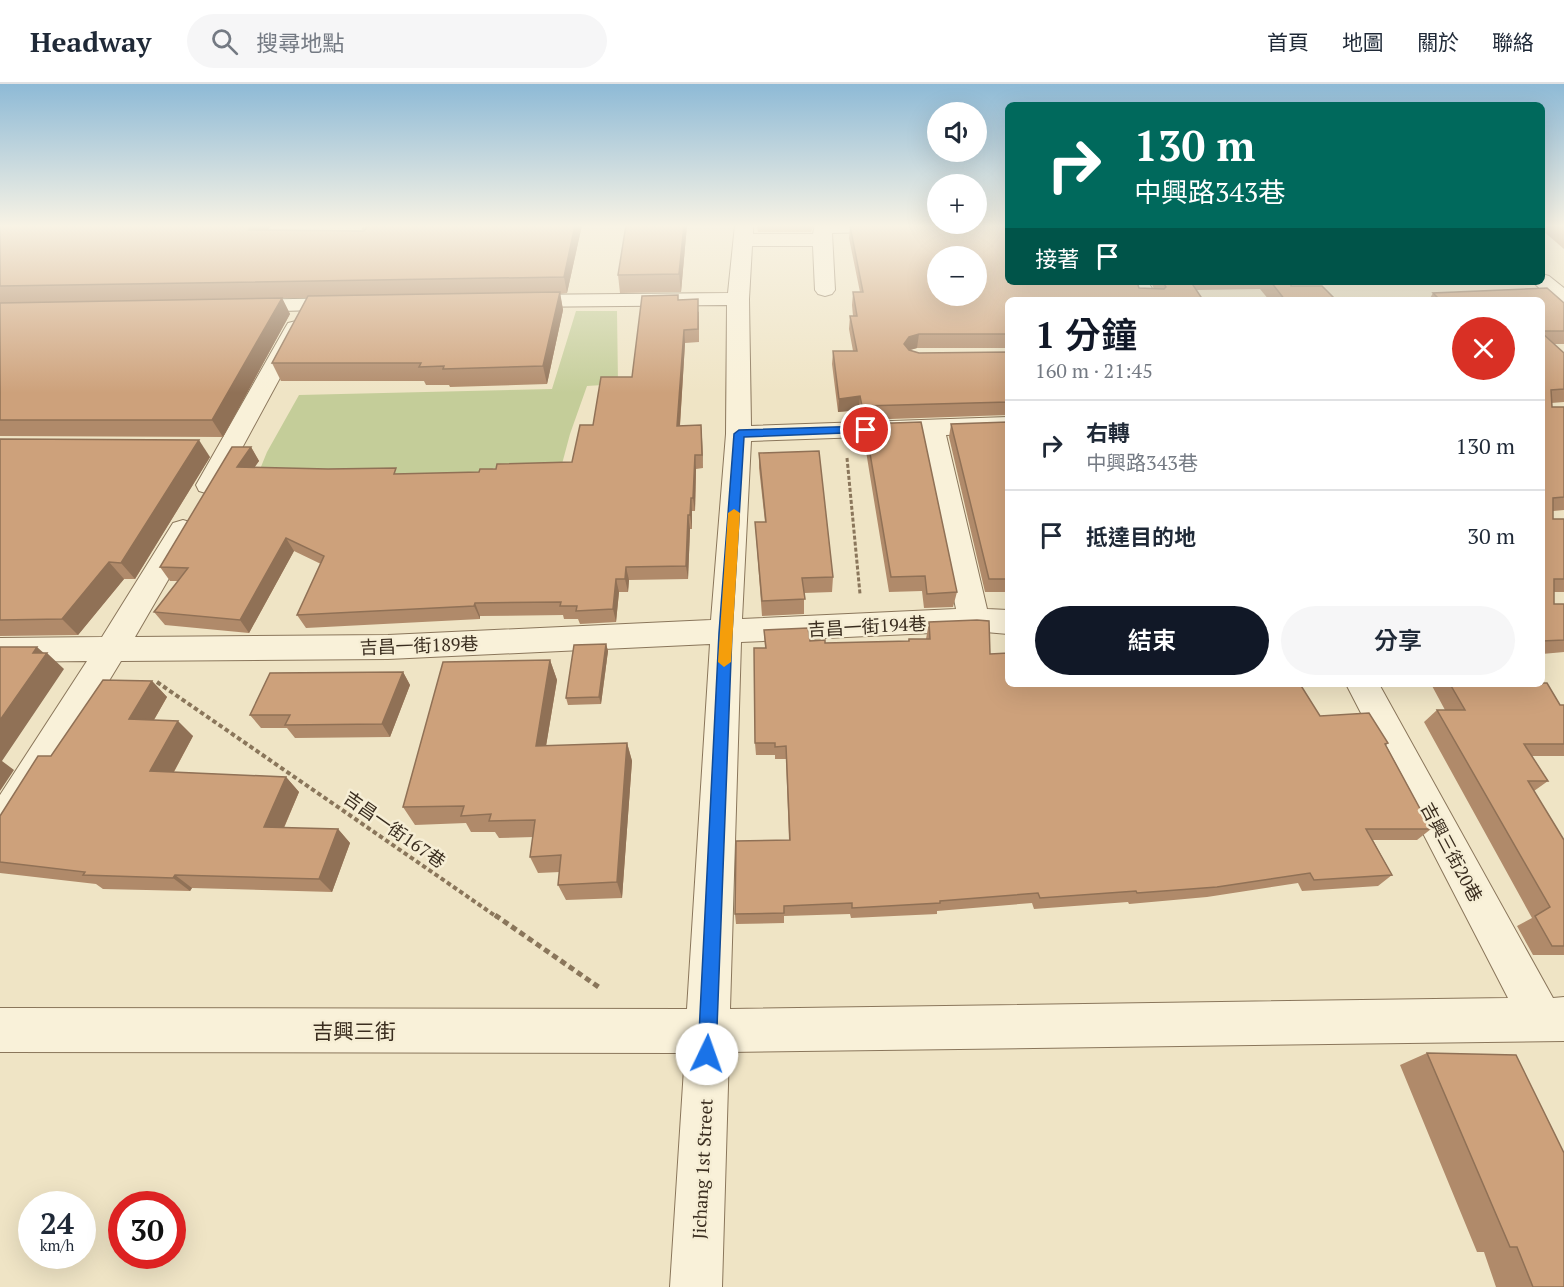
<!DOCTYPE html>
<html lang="zh-TW">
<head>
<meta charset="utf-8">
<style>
  :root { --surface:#fff; --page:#f6f6f7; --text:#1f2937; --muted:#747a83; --line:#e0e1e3; --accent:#111827 }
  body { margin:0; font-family:"PT Serif","Noto Sans TC",serif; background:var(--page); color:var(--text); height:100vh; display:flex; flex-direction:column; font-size:22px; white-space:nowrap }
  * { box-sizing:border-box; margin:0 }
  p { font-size:20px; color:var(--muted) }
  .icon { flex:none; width:33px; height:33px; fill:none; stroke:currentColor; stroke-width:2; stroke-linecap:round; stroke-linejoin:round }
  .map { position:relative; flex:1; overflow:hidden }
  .sheet { position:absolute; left:1005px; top:213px; width:540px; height:390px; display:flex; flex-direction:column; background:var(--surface); border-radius:9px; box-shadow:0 6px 24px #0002 }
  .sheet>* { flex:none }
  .top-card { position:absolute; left:1005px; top:18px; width:540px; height:183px; border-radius:9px; box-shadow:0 6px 24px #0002; background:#00695c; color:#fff; overflow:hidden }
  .buttons { position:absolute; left:927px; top:18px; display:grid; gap:12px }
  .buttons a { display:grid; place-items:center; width:60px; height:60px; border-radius:50%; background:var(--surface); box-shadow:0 6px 24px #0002; font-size:30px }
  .speed { position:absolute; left:18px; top:1107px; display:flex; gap:12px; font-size:30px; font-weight:700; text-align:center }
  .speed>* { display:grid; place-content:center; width:78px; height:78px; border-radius:50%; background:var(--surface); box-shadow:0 6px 24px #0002; line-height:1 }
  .speed small { font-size:15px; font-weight:400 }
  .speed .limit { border:9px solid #d22; background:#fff; color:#111 }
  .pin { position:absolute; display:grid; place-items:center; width:51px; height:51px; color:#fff; margin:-26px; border:3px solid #fff; border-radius:50%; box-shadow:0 2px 6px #0007 }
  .me { position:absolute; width:66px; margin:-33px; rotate:3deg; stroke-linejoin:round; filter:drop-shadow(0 0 4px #0008) }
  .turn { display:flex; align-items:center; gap:21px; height:126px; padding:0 30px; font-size:27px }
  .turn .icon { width:78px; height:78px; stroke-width:2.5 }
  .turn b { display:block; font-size:42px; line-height:51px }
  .then { display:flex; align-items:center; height:57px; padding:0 30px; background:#0003; gap:12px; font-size:22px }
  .round { display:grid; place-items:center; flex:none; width:63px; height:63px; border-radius:32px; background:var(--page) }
  .overview { display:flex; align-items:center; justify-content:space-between; height:102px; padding:0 30px }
  h1 { font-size:36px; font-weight:600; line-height:45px; color:var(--accent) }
  .primary-button { display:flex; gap:12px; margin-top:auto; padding:12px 30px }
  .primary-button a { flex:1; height:69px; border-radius:36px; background:var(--accent); color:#fff; font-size:24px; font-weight:600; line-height:69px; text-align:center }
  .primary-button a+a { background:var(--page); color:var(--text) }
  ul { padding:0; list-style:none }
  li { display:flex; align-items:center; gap:18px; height:90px; padding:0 30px; border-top:2px solid var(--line) }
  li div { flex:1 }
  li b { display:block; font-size:22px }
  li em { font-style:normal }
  header { display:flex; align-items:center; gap:36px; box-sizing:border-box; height:84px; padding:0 30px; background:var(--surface); border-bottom:2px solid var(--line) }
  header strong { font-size:28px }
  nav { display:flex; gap:33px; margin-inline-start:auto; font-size:21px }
  .search { width:420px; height:54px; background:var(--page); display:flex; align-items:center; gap:15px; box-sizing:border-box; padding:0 21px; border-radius:33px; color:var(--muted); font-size:22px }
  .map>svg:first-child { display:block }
  .green { fill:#c4cd99 }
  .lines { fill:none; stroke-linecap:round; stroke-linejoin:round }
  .minor-casing { stroke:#8a765b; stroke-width:2 }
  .path-far3 { stroke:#8a765b; stroke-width:2; stroke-dasharray:3 2; stroke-linecap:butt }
  .path-far2 { stroke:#8a765b; stroke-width:3; stroke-dasharray:4 2; stroke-linecap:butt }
  .path-far1 { stroke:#8a765b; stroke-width:4; stroke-dasharray:4.5 3; stroke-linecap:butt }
  .path { stroke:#8a765b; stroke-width:5; stroke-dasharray:6 4; stroke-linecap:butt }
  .minor { fill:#f9f1d9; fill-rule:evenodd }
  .wall { fill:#b08a6a }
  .shaded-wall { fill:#907156 }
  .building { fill:#cda17b; stroke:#907156; stroke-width:1.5; fill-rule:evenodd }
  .route { fill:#1a73e8; stroke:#114b97; stroke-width:1.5 }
  .slow { fill:#f59e0b }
  .labels { text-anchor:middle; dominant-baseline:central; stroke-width:5; stroke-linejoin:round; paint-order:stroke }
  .street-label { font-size:18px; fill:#3a2d1f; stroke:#f6eed5 }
  .near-street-label { font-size:21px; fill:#3a2d1f; stroke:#f6eed5 }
</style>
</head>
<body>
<header>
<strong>Headway</strong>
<div class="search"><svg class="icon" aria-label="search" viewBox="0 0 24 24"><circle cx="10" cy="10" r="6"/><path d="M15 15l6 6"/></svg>搜尋地點</div>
<nav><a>首頁</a><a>地圖</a><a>關於</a><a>聯絡</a></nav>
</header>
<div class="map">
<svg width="1564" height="1203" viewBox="0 0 1564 1203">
  <rect width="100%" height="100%" fill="#efe4c5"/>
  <path class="green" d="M576,227H617L618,300L587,302L570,350L562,380L493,384L489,394L256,395L267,368L299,311L552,305Z"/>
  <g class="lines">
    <defs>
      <g id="minor">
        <path d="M735,141H753V150H813L815,141H927L924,145L917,147L832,149L835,206L832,210L825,212L818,210L815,206L813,162H752L749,215L751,342L1008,333V349L946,351L987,525L1008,526V550L974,547L741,558L730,925L1508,914L1346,600H1379L1553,914L1564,913V957L729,968L722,1203H670L685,969L0,968V924L687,925L710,560L388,575L121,577L13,755L0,760V711L87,577L0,578V554L102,553L173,439L183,436L193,439L197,446L135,553L388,551L711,536L726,350L727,221L518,223L510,222L507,217L510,212L518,211L728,209ZM921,351L956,525L742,535L751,357Z"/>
        <path d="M1542,190L1549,192L1564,204V221L1556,220L1535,200L1533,198H1542Z"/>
        <path d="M1128,198H1148L1159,216H1137Z"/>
        <path d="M347,214L355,215L358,220L355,225L242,228L234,227L231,222L234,217L242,216Z"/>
        <path d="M296,237L304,239L307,244L222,401L219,407L209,410L199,407L196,401L285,244L288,239Z"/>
      </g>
    </defs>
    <use href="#minor" class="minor-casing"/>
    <path class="path-far3" d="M360,150L365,141"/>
    <path class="path-far2" d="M847,374L860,510"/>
    <path class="path-far1" d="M157,598L497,833"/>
    <path class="path" d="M495,831L600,904"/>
    <use href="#minor" class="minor"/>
  </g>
  <g class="wall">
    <path d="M0,141L364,147L582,141L567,209L560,210L563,226L547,300L450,303L449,301H426L424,297H281L272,279L307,214H282L290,230L223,353L0,352Z"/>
    <path d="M626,141H687L681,208L620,209L618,191Z"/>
    <path d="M757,141H814L811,148H758Z"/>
    <path d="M1542,141H1564V165L1542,146Z"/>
    <path d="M850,142L1139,204L1154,205L1151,198H1291V202L1336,216H1269L1260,205L1197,206L1008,216V264H917L909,266L919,269L1008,268V331L861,336L859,326L838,328L832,280L833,267H853L849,245L850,232H853L852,221L853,208H860L849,154Z"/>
    <path d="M1547,204L1564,219V260H1554L1564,269V318L1551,319L1552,323H1564V426L1553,427V435H1564V508H1554V520H1564V568L1542,570V216H1429L1433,209Z"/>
    <path d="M678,216L699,228V258L685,259L680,342L702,354L703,384L696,385L695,427H692V445H690L688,495L629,496L628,508H619L616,538L580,540L578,535H564L563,531L480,532V535L306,544L297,531L321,480L294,467L249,549L165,541L154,528L178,497H170L160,483L251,363L259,377L254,383L399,390L479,388L496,385L572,378L593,341L632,293Z"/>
    <path d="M1008,338V508H985L949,353L951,340Z"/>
    <path d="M865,340L957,508L953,523L924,524L922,507L889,508L864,355Z"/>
    <path d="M0,355L210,373L135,495H124L78,551L0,552Z"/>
    <path d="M759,369L833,493L832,508L804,509V530L762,532L755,438H765L759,384Z"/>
    <path d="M929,538L990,570L1320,632L1388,659L1386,661L1431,745L1417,756H1373L1392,791L1378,802L1302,807L1298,799L1207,813L1129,820L1128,818L1034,825L1032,819L937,827V830L851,834L850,830L784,832V839L736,840L735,830L789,756L786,675H775V671H756L755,659L765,564L764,546L825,559L908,557L909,555H926Z"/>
    <path d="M606,560L608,567L601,620L568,621L566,614Z"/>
    <path d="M550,576L557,596L546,662L627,659L632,677L622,814L566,816L558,801L560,788L538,789L530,773L533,753L499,754L495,748H471L466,739L415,741L403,723Z"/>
    <path d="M403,588L410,601L390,653L295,654L287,644H261L250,631Z"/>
    <path d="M152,597L167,613L154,636L193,652L174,688L286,693L299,708L284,744L338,745L350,759L332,808L192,804L190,807L103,805L96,800L0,789V732L51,672Z"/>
    <path d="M1431,600H1542L1560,621H1564V672H1532L1548,697L1534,707L1564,756V871H1533L1517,842L1532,834L1424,638L1437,626H1445Z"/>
    <path d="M1427,969L1564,1203H1496L1484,1168H1477L1400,981Z"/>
  </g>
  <g class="shaded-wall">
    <path d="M252,141H272L256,161L249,146Z"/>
    <path d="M575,141H582L567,209L564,193Z"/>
    <path d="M684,141H687L681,208L679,190Z"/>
    <path d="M560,208L563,226L547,300L543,282Z"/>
    <path d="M282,214L290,230L223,353L212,336Z"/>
    <path d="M684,246L685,259L679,355L677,342Z"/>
    <path d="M919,250L917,264L907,267L904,260L909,253Z"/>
    <path d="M860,312L859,326L838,328L839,315Z"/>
    <path d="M701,341L702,354L703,384L702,371Z"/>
    <path d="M199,356L210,373L135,495L121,479Z"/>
    <path d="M251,363L259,377L246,396L237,383Z"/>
    <path d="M695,371L696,385L695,427L693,414Z"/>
    <path d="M691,414L692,427V445L690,431Z"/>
    <path d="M688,431L690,445L688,495L686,482Z"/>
    <path d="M286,454L294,467L249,549L240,536Z"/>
    <path d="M109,478L124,495L78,551L62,535Z"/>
    <path d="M626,483L629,496L628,508L625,495Z"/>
    <path d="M616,495L619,508L616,538L613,525Z"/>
    <path d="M475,519L480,532V535L474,522Z"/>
    <path d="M606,560L608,567L601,620L599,613Z"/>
    <path d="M37,563L46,571L47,569L64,585L2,677L14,686L0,707V636L33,569Z"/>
    <path d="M550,576L557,596L543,680L536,662Z"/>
    <path d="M403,588L410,601L390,653L382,640Z"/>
    <path d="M152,597L167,613L145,651L129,635Z"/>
    <path d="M178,637L193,652L166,702L150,687Z"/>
    <path d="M627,659L632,677L622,814L617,798Z"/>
    <path d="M286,693L299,708L278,757L264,743Z"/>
    <path d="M338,745L350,759L332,808L319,795Z"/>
    <path d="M175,791L192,804L190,807L173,794Z"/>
  </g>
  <g class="building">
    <path d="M0,141H252L249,146L364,147L368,141H575L564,193L0,202Z"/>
    <path d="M626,141H684L679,190L618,191Z"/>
    <path d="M920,141H1008V198H1137L1139,204L1164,205L1166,203L1163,198H1191L1203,216H1008V250H919L909,253L904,260L909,266L919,269L1008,268V318L862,322L860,312L839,315L833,267H857L850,232H857L853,208H863L850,142ZM938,172H976V212H938Z"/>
    <path d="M1271,198H1291V202H1322L1336,216H1285Z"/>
    <path d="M1547,204L1564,219V247H1542V216H1440L1433,209Z"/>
    <path d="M560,208L543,282L443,285L444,282L419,283L421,279H272L308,212Z"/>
    <path d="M678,211V216L698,215V245L684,246L677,342L701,341L702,371H695L693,414H691L690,431H688L686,482L626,483L625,495H616L613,525L576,527L577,522H560L561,518L475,519L474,522L297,531L324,472L286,454L240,536L154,528L188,484L160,483L232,363H251L237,383L328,385L396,384L394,390L479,388L480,385H496L497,380L572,378L580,341H593L601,293H632L642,212Z"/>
    <path d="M282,214L212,336H0V219Z"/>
    <path d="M1542,249L1564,269V305L1551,306L1552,323H1564V413L1553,414V435H1564V495H1554V520H1564V556L1542,557Z"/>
    <path d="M921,338L957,508L927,510L925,492L891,493L865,340Z"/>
    <path d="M1008,338V495H989L951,340Z"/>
    <path d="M0,355L199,356L121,479L109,478L62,535L0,536Z"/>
    <path d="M819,367L833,493L802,494L805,515L762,517L755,438H766L759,369Z"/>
    <path d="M977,536L989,537L990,570L1008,569V600H1300L1320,632L1369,629L1388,659L1385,660L1431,745H1366L1392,791L1314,796L1310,789L1217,803L1137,809L1136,807L1040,814L1038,809L940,817V819L852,824V819L784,822V829L735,830L736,757L790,756L786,662L775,663V659H755L754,564H766L764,546L808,544L810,557L825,556V559L909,557V555H930L929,538Z"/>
    <path d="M606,560L599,613L566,614L574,561Z"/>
    <path d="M0,563H37L33,569H47L0,636Z"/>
    <path d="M550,576L536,662L627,659L617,798L558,801L561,771L530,773L535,736L489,737L491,730L461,732L464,722L403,723L443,578Z"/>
    <path d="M403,588L382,640L285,641L290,631H250L270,589Z"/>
    <path d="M103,596L152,597L129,635L178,637L150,687L286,693L264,743L338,745L319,795L175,791L173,794L83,791L85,788L0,778V732L38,672H51Z"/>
    <path d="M1542,599H1547L1560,621H1564V660H1524L1548,697H1528L1564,756V862H1552L1535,832L1550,823L1437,626H1465L1450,600H1542Z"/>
    <path d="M1427,969L1516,971L1564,1069V1203H1533L1517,1163H1510Z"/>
  </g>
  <linearGradient id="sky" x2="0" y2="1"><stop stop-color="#8ebad6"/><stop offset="0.46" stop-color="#f8f3e5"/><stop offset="1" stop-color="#f8f3e5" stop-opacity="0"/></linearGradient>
  <rect width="1564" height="309" fill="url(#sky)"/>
  <path class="route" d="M866,342L870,343V348L744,353L732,549L716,970L714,977L707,979L701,977L698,970L719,549L734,350L739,346Z"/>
  <path class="slow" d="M734,425L740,429L731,578L724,583L718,578L728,429Z"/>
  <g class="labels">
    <g class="street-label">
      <text transform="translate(867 542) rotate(-3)">吉昌一街194巷</text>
      <text transform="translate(419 561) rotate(-2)">吉昌一街189巷</text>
      <text transform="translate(395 745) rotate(35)">吉昌一街167巷</text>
      <text transform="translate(1452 768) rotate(62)">吉興三街20巷</text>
      <text transform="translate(702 1085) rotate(-87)">Jichang 1st Street</text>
    </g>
    <g class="near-street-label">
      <text x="354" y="947">吉興三街</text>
    </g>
  </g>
</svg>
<div class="buttons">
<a><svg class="icon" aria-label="sound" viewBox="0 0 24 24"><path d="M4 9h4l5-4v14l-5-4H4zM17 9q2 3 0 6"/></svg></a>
<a>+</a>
<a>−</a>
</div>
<div class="speed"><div>24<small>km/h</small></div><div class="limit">30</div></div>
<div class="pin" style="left:866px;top:346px;background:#d93025"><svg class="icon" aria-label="arrive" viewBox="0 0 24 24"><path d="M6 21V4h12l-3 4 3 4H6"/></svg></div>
<svg class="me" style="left:707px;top:970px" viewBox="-20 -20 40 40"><circle r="19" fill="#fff"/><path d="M0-13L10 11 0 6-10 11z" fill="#1a73e8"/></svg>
<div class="top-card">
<div class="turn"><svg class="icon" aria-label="right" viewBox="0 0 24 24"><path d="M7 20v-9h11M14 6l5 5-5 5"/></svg><div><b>130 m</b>中興路343巷</div></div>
<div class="then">接著<svg class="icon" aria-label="arrive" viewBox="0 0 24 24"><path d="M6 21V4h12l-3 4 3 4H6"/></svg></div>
</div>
<section class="sheet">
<div class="overview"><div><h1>1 分鐘</h1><p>160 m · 21:45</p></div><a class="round" style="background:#d93025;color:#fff"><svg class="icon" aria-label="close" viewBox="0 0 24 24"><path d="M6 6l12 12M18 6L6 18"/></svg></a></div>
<ul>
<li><svg class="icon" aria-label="right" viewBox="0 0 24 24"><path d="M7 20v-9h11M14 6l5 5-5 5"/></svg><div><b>右轉</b><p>中興路343巷</p></div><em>130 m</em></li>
<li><svg class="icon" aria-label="arrive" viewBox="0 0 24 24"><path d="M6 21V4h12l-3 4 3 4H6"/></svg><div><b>抵達目的地</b></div><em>30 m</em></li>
</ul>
<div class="primary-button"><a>結束</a><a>分享</a></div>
</section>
</div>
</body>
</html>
